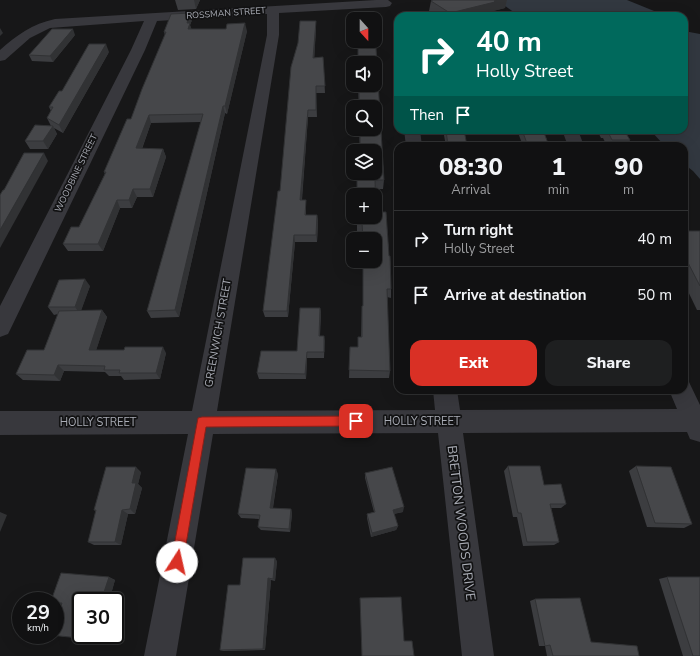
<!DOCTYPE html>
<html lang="en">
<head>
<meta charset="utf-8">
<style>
  :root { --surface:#111112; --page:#1e1f20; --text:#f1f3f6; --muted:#9c9d9f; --line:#303132; --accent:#d93025 }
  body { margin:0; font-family:"Nunito Sans",sans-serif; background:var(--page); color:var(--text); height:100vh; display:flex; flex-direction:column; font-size:15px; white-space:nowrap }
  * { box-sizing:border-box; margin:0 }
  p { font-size:13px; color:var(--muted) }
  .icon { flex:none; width:22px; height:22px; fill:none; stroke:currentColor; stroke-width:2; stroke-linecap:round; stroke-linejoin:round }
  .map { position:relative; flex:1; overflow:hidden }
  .sheet { position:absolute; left:394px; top:142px; width:294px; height:252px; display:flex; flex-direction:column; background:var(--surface); border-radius:12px; box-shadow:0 4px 16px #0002,0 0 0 1px var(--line) }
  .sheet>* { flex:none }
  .banner { position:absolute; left:394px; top:12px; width:294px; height:122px; border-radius:12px; box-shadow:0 4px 16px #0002,0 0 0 1px var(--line); background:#00695c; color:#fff; overflow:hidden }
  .needle { width:26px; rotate:159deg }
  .fabs { position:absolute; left:346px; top:12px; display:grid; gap:8px }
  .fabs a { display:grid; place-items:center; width:36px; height:36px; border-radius:8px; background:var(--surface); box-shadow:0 4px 16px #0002,0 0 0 1px var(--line); font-size:20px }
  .speed { position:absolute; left:12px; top:592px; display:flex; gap:8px; font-size:20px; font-weight:700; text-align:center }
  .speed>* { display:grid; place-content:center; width:52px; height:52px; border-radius:50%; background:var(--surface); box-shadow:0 4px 16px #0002,0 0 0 1px var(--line); line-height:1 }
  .speed small { font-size:10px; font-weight:400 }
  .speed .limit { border:2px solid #111; border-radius:6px; background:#fff; color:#111 }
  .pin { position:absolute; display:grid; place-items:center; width:34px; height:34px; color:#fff; margin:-17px; border-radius:8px; box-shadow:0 2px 6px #0006 }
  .me { position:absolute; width:44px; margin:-22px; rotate:10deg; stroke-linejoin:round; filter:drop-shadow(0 0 3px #0008) }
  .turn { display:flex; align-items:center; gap:14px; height:84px; padding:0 16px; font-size:18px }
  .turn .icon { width:52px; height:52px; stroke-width:2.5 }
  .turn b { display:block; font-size:28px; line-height:34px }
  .then { display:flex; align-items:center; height:38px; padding:0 16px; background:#0003; gap:8px; font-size:15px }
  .eta { display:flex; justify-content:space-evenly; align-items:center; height:68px; text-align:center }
  .eta b { font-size:24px; font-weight:800; line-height:28px }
  .cta { display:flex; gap:8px; margin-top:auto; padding:8px 16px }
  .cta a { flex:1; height:46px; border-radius:12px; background:var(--accent); color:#fff; font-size:16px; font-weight:800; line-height:46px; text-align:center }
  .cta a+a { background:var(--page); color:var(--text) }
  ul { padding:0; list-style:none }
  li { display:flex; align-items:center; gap:12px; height:56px; padding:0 16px; border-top:1px solid var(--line) }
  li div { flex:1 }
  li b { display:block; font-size:15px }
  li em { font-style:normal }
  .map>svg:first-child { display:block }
  .water { fill:#323840 }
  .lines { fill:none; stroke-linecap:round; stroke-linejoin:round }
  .street { fill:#38383d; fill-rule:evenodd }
  .wall { fill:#3c3d40 }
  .shaded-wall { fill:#313234 }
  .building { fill:#46474a; stroke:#313234 }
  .route { fill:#d93025; stroke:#8d1f18 }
  .labels { text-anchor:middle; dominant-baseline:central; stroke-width:3.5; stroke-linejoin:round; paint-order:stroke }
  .far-street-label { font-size:9px; fill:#aaadb6; stroke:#121213 }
  .street-label { font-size:11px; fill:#aaadb6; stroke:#121213 }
  .near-street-label { font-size:13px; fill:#aaadb6; stroke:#121213 }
</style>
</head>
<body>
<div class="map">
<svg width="700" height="656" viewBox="0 0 700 656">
  <rect width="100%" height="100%" fill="#171718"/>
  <g class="water">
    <path d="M497,0H627L659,13L662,16H519Z"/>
    <path d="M684,31L700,34V179L693,171L684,164V146H665L650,130H684Z"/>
  </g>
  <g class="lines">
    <g class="street">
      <path d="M376,0H388L392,3L390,6L386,7L279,13V35L217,411L435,410L433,390H457L460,410L677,409L669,390H684V380L689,382L700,405V442L690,439L687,432L463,433L494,656H462L438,433L213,434L176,656H144L188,434L0,435V411H192L267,35V14L157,21L145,50L11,328L8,334L0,337V306L131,50L144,21L50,28L30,38L5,60L0,61V50C17,35 32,24 55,19Z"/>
      <path d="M404,130H420L422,146H406Z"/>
      <path d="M562,130H578L584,146H568Z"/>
    </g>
  </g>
  <g class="wall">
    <path d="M175,0H200L196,9L178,10Z"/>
    <path d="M433,0H507L505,8L493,11V13L480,16H436L429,11L431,1Z"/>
    <path d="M190,13L192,20L190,25L191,29L247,31L227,114L225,113L179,317L151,318L147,311L201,122L151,123L142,149H163L166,157L153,197H137L132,208H120L103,251H68L63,244L79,227L105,174L104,172L131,119L165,35L164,32Z"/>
    <path d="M316,21V28L314,58L323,57L325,93H316L317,117H308L302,200H306V215H317L318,222L317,242H295L288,317H265L263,311L280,191Z"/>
    <path d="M375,32L384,180L383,189H375L376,212H386L389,256H390L391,289V298L387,297L390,371L389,378H349L350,347H358V337H361L362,306H363V261H375V239H363L362,232H357V217H375V195H357V173H375V151H360L359,129H375V107H359L358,85H375V63H358V41H375Z"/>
    <path d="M75,35L53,62L32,61L29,55Z"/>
    <path d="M109,52L63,133L54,128L57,134L48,149H30L25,141L51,126L47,118L51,111L49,107L62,91Z"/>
    <path d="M443,130H464L467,146H446Z"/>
    <path d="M517,130H543L549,146H523Z"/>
    <path d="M597,130H624L630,140L627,146H607L603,138H601Z"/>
    <path d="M684,231H700V310H697L684,283Z"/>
    <path d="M90,286L81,310H102L107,317L96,350L166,353L160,379L124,380L121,376H109L105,372L64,371L60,381L23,380L16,374L44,350L58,314L54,315L48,307Z"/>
    <path d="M320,308L321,313L320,336H324V358H307L306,379H259L257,373L297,351Z"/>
    <path d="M508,466L544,485L566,504L561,508H551L559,542L554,545L523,546L517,517H513L504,471Z"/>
    <path d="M636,466L692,524L684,528L647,527L629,471Z"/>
    <path d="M141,472L138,484L142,488L135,514H128L121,545H94L88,542L96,511L94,510Z"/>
    <path d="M365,473L403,512L394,514L398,526L396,530L371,537L367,518V514L374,512L365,478Z"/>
    <path d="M278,474L273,508L291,509L292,514L290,532L261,530L258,527L259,519L241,518L238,514Z"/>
    <path d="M277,561L275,581L271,580L265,650L223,651L220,650L240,585Z"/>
    <path d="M109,577L115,580L109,601H81V635H98L96,640L59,636L61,604L55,603V601Z"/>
    <path d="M667,577L700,656H683L659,579Z"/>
    <path d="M535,599L591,642L639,656H547L545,646H539L530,601Z"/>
  </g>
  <g class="shaded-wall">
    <path d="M194,0H200L196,9Z"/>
    <path d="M497,0H507L505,8L493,11V13L480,16H449L450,13Z"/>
    <path d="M190,13L192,20L190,25L192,30L189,36L187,23Z"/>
    <path d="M316,21V28L314,65L313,58Z"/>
    <path d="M245,23L247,31L227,114L225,106Z"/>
    <path d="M0,28L3,33L0,36Z"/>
    <path d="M73,29L75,35L53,62L50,56Z"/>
    <path d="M106,44L109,52L63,133L59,125Z"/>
    <path d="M223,106L225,113L179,317L175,310Z"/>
    <path d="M308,110V117L301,208L300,200Z"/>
    <path d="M149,115L151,123L139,156L136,148Z"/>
    <path d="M53,126L57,134L48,149L43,141Z"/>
    <path d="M163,149L166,157L153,197L150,189Z"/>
    <path d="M44,153L48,161L0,248V230Z"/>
    <path d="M133,189L137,197L132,208L129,200Z"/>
    <path d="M117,200L120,208L103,251L98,244Z"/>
    <path d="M317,215L318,222L317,242L316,235Z"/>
    <path d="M294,235L295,242L288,317L287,311Z"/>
    <path d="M85,279L90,286L80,314L75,307Z"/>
    <path d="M320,308L321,313L319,341V336Z"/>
    <path d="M102,310L107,317L94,357L89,350Z"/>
    <path d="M324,336L325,341L324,358Z"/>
    <path d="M163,347L166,353L160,379L156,373Z"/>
    <path d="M307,352V358L306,379L305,374Z"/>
    <path d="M58,365L64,371L60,381L54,375Z"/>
    <path d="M136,467L141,472L138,484L142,488L135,514L130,509L132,483Z"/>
    <path d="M276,469L278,474L272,512L270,508Z"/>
    <path d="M404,507L403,512L392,514L393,510Z"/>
    <path d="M291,509L292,514L290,532L289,529Z"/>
    <path d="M122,510L128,514L121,545L115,542Z"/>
    <path d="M0,512L7,515L0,532Z"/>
    <path d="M398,526L396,530L371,537L372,533Z"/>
    <path d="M275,558L277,561L275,581L273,579Z"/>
    <path d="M109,577L115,580L109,601H101Z"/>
    <path d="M268,578L271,580L265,650L263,649Z"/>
    <path d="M90,635H98L96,640L89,639Z"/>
  </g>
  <g class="building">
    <path d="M433,0H497L494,1L495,2L450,13L431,1Z"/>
    <path d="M190,13L187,23H190L188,29H226L227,24L245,23L225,106H223L175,310L147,311L203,114L149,115L136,148L163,149L150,189H133L129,200H117L98,244H63L71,227H79L106,172H104L127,119H131L142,89L166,32H164L171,14Z"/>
    <path d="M300,21H316L313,58L323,57L325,86H316V110H308L300,200H306L305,215H317L316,235H294L287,311H263L278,191H280L291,67L298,43Z"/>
    <path d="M52,29H73L50,56L29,55Z"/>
    <path d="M375,32L384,180H375L376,212H386L389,256H390L391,289H387L390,371L349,370L350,347H358V337H362V306H363V261H375V239H363L362,223H357V217H375V195H357V173H375V151H360V129H375V107H359V85H375V63H358V41H375Z"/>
    <path d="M89,44H106L59,125L47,118L53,107H49L59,91H62Z"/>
    <path d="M35,125L53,126L43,141H25Z"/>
    <path d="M446,130H464L467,146H448Z"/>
    <path d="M522,130H543L549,146H528Z"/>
    <path d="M604,130H624L630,140H612L607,130Z"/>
    <path d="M24,153H44L0,230V195L3,190H4Z"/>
    <path d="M684,231H700V286L684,255Z"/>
    <path d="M85,279L75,307H48L59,280Z"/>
    <path d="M300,308H320L319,336H324V352H307L305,374L257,373L261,351H297Z"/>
    <path d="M102,310L89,350H124L125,347H163L156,373H119L120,370H104L105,366L58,365L54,375L16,374L27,350H44L59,311Z"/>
    <path d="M508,466H540L544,485L561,484L566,504H550L559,542H527L521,513H518Z"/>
    <path d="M636,466L671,467L692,524L655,523Z"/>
    <path d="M106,467H136L132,483H136L130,509L122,510L115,542H88L96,510H94Z"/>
    <path d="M392,467L404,507L393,510L398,526L372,533L367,514L375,512L365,473Z"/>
    <path d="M246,468L276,469L270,508L291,509L289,529L258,527L260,515L238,514Z"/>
    <path d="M243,558H275L273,579L268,578L263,649L220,650L228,585H240Z"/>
    <path d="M61,573L109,577L101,601H81V635H90L89,639L50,635H55V622L62,603H55V601H51Z"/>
    <path d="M667,577H700V656H693Z"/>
    <path d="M401,597L404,641H412L414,656H362L360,598Z"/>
    <path d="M580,598L591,642L637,646L639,656H553L550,645L545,646L535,599Z"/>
  </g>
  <path class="route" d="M356,416L360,418L361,421L360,425L356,426L206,427L183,562L181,567L177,568L172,567L171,562L198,418L202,417Z"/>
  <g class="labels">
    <g class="far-street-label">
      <text transform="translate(226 13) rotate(-4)">ROSSMAN STREET</text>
      <text transform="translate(76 173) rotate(-64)">WOODBINE STREET</text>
    </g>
    <g class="street-label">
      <text transform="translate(218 333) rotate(-80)">GREENWICH STREET</text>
      <text x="422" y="421">HOLLY STREET</text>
      <text x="98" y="422">HOLLY STREET</text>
    </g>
    <g class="near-street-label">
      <text transform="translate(461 523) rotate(83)">BRETTON WOODS DRIVE</text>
    </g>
  </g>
</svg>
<div class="fabs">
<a><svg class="needle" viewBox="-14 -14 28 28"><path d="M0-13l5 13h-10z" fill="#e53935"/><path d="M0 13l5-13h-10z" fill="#9c9d9f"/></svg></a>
<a><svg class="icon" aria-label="sound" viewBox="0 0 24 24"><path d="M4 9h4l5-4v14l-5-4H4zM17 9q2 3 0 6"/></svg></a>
<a><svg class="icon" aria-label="search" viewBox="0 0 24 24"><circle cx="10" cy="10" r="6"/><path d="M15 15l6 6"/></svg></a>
<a><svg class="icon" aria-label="layers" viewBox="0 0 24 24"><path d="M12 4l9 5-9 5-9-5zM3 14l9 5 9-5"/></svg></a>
<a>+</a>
<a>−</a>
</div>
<div class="speed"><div>29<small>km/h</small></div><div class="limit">30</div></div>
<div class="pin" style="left:356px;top:421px;background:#d93025"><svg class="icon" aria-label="arrive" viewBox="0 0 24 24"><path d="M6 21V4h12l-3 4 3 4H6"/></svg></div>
<svg class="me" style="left:177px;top:562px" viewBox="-20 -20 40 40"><circle r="19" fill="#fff"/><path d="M0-13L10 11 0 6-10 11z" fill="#d93025"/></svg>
<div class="banner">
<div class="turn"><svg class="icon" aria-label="right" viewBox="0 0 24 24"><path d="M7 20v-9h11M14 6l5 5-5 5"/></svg><div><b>40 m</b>Holly Street</div></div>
<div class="then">Then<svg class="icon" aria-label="arrive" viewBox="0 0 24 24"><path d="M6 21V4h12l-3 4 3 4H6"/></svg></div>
</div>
<section class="sheet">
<div class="eta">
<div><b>08:30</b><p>Arrival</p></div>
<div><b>1</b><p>min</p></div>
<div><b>90</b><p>m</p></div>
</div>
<ul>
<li><svg class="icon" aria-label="right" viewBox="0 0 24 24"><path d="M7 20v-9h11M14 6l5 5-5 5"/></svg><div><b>Turn right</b><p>Holly Street</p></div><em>40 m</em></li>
<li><svg class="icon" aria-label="arrive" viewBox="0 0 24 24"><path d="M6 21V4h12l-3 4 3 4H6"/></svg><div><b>Arrive at destination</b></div><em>50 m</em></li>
</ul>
<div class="cta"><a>Exit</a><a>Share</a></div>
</section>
</div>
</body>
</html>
